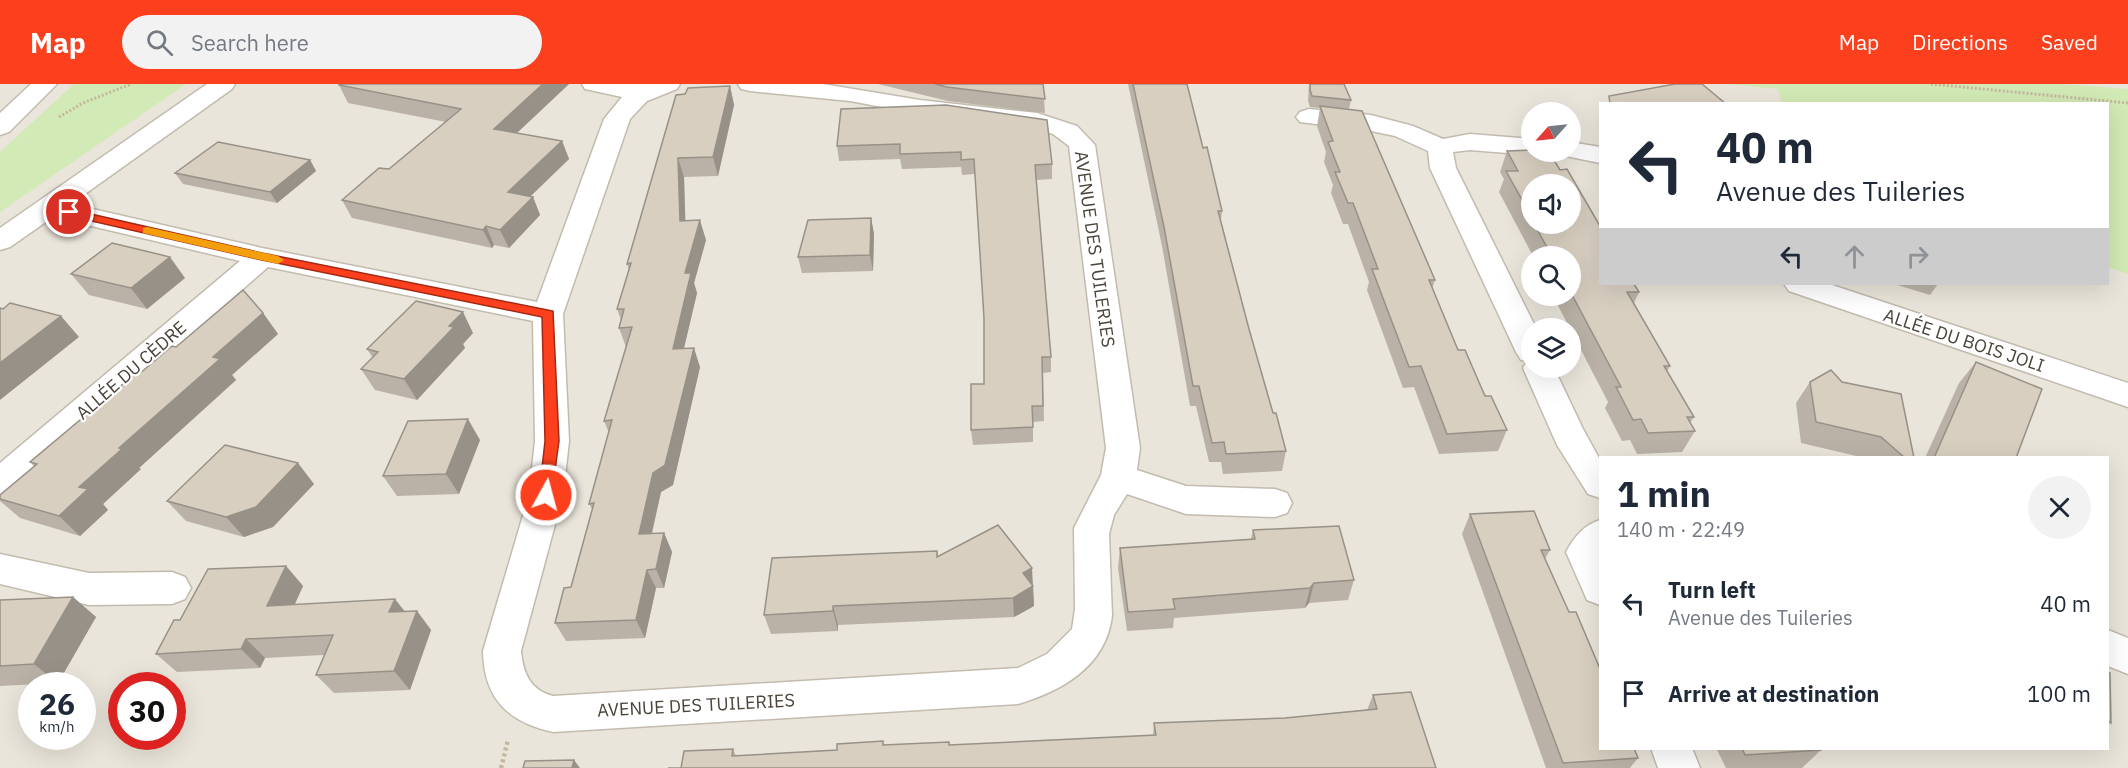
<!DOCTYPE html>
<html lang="en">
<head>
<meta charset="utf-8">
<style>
  :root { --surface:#fff; --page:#f2f2f3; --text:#1f2937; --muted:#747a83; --accent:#fc3f1d }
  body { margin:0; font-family:"IBM Plex Sans",sans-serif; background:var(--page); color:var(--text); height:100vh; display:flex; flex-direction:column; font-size:22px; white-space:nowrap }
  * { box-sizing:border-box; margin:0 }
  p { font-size:20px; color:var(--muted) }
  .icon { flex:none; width:33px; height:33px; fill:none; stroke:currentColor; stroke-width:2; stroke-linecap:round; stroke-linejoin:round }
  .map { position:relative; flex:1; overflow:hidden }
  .details { position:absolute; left:1599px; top:372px; width:510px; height:294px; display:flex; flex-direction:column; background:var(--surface); border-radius:0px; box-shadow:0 6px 24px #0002 }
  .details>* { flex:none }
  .guide { position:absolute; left:1599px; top:18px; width:510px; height:183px; border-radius:0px; box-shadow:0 6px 24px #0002; background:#fff; color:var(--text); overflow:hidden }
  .needle { width:39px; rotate:243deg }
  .controls { position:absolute; left:1521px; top:18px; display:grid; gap:12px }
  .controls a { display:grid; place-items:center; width:60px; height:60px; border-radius:50%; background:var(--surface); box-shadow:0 6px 24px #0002; font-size:30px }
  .speed { position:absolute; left:18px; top:588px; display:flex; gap:12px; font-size:30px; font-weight:700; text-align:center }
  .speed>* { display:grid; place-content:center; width:78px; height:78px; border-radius:50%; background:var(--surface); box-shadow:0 6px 24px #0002; line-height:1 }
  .speed small { font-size:15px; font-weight:400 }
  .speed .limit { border:9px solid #d22; background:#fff; color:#111 }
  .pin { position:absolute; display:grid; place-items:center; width:51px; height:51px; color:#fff; margin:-26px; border:3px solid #fff; border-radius:50%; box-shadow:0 2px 6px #0007 }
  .me { position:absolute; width:66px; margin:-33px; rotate:7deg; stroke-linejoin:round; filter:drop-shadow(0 0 4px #0008) }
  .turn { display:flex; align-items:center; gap:21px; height:126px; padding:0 18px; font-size:27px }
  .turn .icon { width:78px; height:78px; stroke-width:2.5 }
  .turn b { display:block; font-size:42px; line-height:51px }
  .lanes { display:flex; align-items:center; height:57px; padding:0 18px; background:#0003; justify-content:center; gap:30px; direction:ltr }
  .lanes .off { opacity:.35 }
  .round { display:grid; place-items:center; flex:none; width:63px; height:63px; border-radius:32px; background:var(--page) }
  .headline { display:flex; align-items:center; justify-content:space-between; height:102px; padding:0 18px }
  h1 { font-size:36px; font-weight:800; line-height:45px }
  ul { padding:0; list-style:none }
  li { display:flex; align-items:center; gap:18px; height:90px; padding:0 18px }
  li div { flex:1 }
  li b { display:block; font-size:22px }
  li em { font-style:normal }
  header { display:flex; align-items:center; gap:36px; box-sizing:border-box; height:84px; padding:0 30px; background:var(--accent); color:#fff }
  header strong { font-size:28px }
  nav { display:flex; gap:33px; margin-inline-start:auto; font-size:21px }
  .search { width:420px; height:54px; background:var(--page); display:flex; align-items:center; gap:15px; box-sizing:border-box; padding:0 21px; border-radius:33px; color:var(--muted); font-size:22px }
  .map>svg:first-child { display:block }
  .residential { fill:#eae5da; fill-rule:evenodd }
  .green { fill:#d2eab5 }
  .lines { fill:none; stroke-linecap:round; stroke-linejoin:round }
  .minor-casing { stroke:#c2bbae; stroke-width:3 }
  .path-far1 { stroke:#c4b79f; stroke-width:3; stroke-dasharray:2 2; stroke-linecap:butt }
  .path { stroke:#c4b79f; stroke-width:4.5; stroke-dasharray:3 3; stroke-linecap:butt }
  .minor { fill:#fff; fill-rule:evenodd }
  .wall { fill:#bab2a6; fill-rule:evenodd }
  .shaded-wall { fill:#979187 }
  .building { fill:#d8cfc1; stroke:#979187; stroke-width:1.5 }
  .route { fill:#fc3f1d; stroke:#a42913; stroke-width:1.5 }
  .slow { fill:#f59e0b }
  .labels { text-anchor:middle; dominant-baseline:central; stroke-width:4.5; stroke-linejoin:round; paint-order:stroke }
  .street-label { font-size:18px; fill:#4b4439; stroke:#fff }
</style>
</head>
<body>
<header>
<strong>Map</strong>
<div class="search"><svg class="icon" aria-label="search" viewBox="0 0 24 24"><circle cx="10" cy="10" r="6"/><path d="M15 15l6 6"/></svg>Search here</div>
<nav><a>Map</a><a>Directions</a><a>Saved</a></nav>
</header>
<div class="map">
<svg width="2128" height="684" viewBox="0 0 2128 684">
  <rect width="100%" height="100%" fill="#f6f3ec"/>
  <path class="residential" d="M0,0H2128V684H0ZM1600,20H2108V200H1600ZM1532,28H1570V68H1532ZM1532,100H1570V140H1532ZM1532,172H1570V212H1532ZM1532,244H1570V284H1532ZM1600,374H2108V664H1600ZM32,602H82V652H32ZM122,602H172V652H122Z"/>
  <g class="green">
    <path d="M74,0H186L0,128V68Z"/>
    <path d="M1727,0H2062L2128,5V190L2108,183V20L1782,19L1778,5Z"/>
  </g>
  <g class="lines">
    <defs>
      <g id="minor">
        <path d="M31,0H57L9,48L0,51V29Z"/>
        <path d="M207,0H235L232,5L71,120L262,164L537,218L604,35L622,13L585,5L582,0H680L677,5L647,17L630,35L563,230L569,357L563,411L521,567C523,589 530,606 553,612L1018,584L1047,570L1072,545L1075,525L1074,444L1101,391L1106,364L1069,62L1053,50L1037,45L920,30L850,17L750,7L741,5L738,0H823L920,16L1037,29L1077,42L1095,61L1140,364L1137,386L1186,402L1275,405L1287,409L1292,419L1287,429L1275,433L1186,430L1127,410L1114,431L1109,450L1112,532C1106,582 1062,607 1018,620L553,648C508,638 484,615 483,567L529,411L535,357L533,237L268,183L12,408L0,412V379L240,177L53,133L10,163L0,166V144Z"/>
        <path d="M1309,25L1371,31L1413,42L1443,55L1470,50L1532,55V68H1542L1532,71L1470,66L1453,68L1456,84L1536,244H1532V284H1554L1583,345L1600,376V414L1588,410L1557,361L1523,284L1527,277L1521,276L1516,268L1430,84L1428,67L1395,52L1371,47L1300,38L1296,33L1300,28Z"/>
        <path d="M1570,58L1600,63V79L1561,71L1558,68H1570Z"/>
        <path d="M1784,200H1829L2128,299V323L1789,207Z"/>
        <path d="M1600,436V521L1587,516L1566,468C1574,453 1584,441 1600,436Z"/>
        <path d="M0,470L89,489L172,488L185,493L191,504L185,515L172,520L89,521L0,500Z"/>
        <path d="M2108,546L2128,554V590L2108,582Z"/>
        <path d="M1651,664H1692L1700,684H1658Z"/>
      </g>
    </defs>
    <use href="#minor" class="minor-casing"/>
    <g class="path-far1">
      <path d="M1931,0L2128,19"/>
      <path d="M59,33L83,19L131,0"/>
    </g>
    <path class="path" d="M501,684L508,656"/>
    <use href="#minor" class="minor"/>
  </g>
  <g class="wall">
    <path d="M339,0H569L517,49L562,57L569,75L530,113H533L540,131L509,164L494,161L492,164L352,134L342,116L389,85L446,38L348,19L339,1Z"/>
    <path d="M878,0H1043L1045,29L948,17Z"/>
    <path d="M1128,0H1187L1203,64L1222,127L1221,136L1249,245L1273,329L1286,367L1282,387L1223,390L1221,378H1209L1196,322H1190L1162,162Z"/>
    <path d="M1309,0H1344L1351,16L1349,25L1435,196L1432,205L1458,266L1507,346L1498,367L1439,370L1414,303L1403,304L1367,206L1369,198L1348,140H1343L1331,109L1333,101L1324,78L1326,68L1317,42L1320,24L1310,23L1308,17Z"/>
    <path d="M730,2L734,21L718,92L684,93L685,137L706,156L694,199L697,209L684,264L700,283L673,401L661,408L652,450L664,449L672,468L664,504H656L645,554L566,557L555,539L571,503L592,425L589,420L609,349L604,337L626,263L619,244L621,236L617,225L629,186L627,180L685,10Z"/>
    <path d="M841,25L1052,80V95L1036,96L1051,273V288L1043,289L1044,337L1033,338V358L973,361L971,346L984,300V234L975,90L962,91L961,83L902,85L900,75L839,77L837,62Z"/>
    <path d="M1507,67L1560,86L1639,208L1634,219L1670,282L1667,287L1694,333L1690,339L1695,347L1682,368L1637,370L1630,356L1622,357L1605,324L1608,318L1553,212H1570V172H1533L1499,108L1504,95L1500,88ZM1532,100L1570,140H1532Z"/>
    <path d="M310,76L316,87L277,119L183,100L175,89Z"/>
    <path d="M871,134L874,150L873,187L802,189L798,173Z"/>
    <path d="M71,190L185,194L147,225L89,211Z"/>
    <path d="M1894,200H1938L1930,211Z"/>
    <path d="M263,229L278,250L232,291L236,296L139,384L141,385L103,420L108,426L80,452L20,434L0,417V411L34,382L30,378L139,290L176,263Z"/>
    <path d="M473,249L463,260L465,264L417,316L375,306L361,285L373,274L367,265Z"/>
    <path d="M1976,278L2016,374H1925L1959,299Z"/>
    <path d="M1810,298L1914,374H1865L1801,359L1796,319Z"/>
    <path d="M480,356L459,410L397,412L383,392Z"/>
    <path d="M314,400L273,443L244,453L186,437L167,417Z"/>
    <path d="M1470,430L1550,466L1545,475L1569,528L1638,674L1630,684H1546L1462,450Z"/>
    <path d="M1253,446L1354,496L1348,516L1309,519L1305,524L1174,534L1173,544L1127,547L1118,484L1120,464L1251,455Z"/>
    <path d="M937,467L938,473L1032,501L1033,502L1034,522L1014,533L838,541V547L771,550L764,531Z"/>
    <path d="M286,482L303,502L295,520L404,527H417L431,546L410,606L334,609L316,591L324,571L265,574L260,584L177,588L156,570L180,536Z"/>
    <path d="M73,513L96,533L58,599L0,602V516Z"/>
    <path d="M1373,611L1436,684H681L733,665L736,672L837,666L883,657L884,661H950L1153,651L1154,639L1285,634L1367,626Z"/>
    <path d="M1716,664H1820L1821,666L1802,684H1726Z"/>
  </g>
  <g class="shaded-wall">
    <path d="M543,0H569L502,63L494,45Z"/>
    <path d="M730,2L734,21L718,92L713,73Z"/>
    <path d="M562,57L569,75L516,126L508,108Z"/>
    <path d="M678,74L684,93L686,156L680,137Z"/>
    <path d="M310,76L316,87L277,119L270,108Z"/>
    <path d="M533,113L540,131L509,164L500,146Z"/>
    <path d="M871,134L874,150L873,187L870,171Z"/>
    <path d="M700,136L706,156L694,199L697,209L679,285L673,265L685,189Z"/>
    <path d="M486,142L494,161L492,164L483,146Z"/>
    <path d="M170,173L185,194L147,225L131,204Z"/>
    <path d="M463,228L473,249L463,260L465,264L417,316L404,295L449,242Z"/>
    <path d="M263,229L278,250L232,291L236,296L139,384L141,385L103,420L108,426L80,452L59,432L79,403L213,273Z"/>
    <path d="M61,232L79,253L0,316V279Z"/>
    <path d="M694,264L700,283L673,401L661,408L647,469L639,450L653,389Z"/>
    <path d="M468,335L480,356L459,410L446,390Z"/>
    <path d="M298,379L314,400L273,443L244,453L226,433Z"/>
    <path d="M664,449L672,468L664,504L656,485Z"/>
    <path d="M286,482L303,502L285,541L267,522Z"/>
    <path d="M1032,484L1034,522L1014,533L1013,514L1023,489Z"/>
    <path d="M647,486L656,504L645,554L636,536Z"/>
    <path d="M1314,499L1309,519L1305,524L1310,504Z"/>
    <path d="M73,513L96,533L58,599L34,580Z"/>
    <path d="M395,515L410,534L389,528Z"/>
    <path d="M833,522L838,541V547L833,527Z"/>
    <path d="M417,527L431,546L410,606L394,587Z"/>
    <path d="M246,555L265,574L260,584L241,565Z"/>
    <path d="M574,676L580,684H572Z"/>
  </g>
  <g class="building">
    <path d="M339,0H543L494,45L562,57L508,108L533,113L500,146L486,142L483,146L342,116L379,84L389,85L461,25L339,1Z"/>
    <path d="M935,0H1043L1045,15L947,3Z"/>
    <path d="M1133,0H1187L1203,64L1207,63L1222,127H1218L1249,245L1273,329H1276L1286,367L1226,370L1224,358L1212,359L1199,302H1193L1164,143Z"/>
    <path d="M1310,0H1344L1351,16L1312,12L1310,6Z"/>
    <path d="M1675,0H1702L1726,20H1610L1609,12Z"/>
    <path d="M730,2L713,73L678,74L680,137L700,136L685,189H691L673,265L694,264L665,381L653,389L639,450L664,449L656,485L647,486L636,536L555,539L564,504L571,503L594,419L589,420L612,336L604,337L632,243L619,244L624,225H617L631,179L627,180L676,11L685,10L688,4Z"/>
    <path d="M946,21L1047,36L1052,80L1035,81L1051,273H1042L1043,322H1032L1033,343L971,346V300H984V234L974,75L961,76V68L900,70V60L837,62L841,25Z"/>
    <path d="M1320,22L1362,27L1435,196H1429L1458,266H1465L1485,312H1491L1507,346L1447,350L1421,282L1409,283L1372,185H1378L1353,119H1348L1335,88H1340L1328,58L1333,57Z"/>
    <path d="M218,58L310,76L270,108L175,89Z"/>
    <path d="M1532,66V68H1549L1560,86L1567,85L1600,142V200H1634L1639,208H1627L1670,282H1664L1694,333H1687L1695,347L1648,349L1641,335L1633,336L1616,303H1621L1570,207V172H1552L1534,140H1570V100H1532V134L1506,87H1518L1507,67Z"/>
    <path d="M871,134L870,171L798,173L808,136Z"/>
    <path d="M112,159L170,173L131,204L71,190Z"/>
    <path d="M243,206L263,229L213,273L220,275L119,364L122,365L79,403L88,405L59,432L0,415V411L37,380L30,378L136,289L139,290L172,262L176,263Z"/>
    <path d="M416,217L463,228L449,242L454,243L404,295L361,285L378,268L367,265Z"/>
    <path d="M10,219L61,232L0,279V224L3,225Z"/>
    <path d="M1976,278L2042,305L2016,374H1934Z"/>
    <path d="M1831,286L1842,298L1901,310L1914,374H1905L1881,353L1816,338L1810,298Z"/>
    <path d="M468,335L446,390L383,392L408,337Z"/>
    <path d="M225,361L298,379L256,423L226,433L167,417Z"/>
    <path d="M1534,427L1550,466H1541L1569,528H1576L1600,585V664H1634L1638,674L1563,679L1470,430Z"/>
    <path d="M998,441L1032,484L1023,489L1033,502L1013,514L833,522V527L764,531L772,474L937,467V473Z"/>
    <path d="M1339,442L1354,496L1314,499L1310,504L1173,515L1175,525L1128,528L1120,464L1255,455L1253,446Z"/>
    <path d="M286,482L267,522L395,515L389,528L417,527L394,587L316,591L333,551L246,555L241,565L156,570L174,536H180L208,485Z"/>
    <path d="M73,513L34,580L0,582V516Z"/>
    <path d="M2108,588L2110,589L2111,639L2108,637Z"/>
    <path d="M1411,608L1436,684H668H681L684,667L733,665L732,672L837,666V660L883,657V661L949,658V661L1156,651L1154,639L1285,634L1377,625L1373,611Z"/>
    <path d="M1742,664H1820L1821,666L1745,671Z"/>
    <path d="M574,676L572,684H523L525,677Z"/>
  </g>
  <path class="route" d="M69,125L262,169L553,227L559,357L551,415H541L539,411L545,357L542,233L262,176L65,131V126Z"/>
  <path class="slow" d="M147,143L278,172L284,176L278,180L143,149V144Z"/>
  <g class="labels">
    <g class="street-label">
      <text transform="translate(1095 165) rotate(82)">AVENUE DES TUILERIES</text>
      <text transform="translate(1964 256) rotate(18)">ALLÉE DU BOIS JOLI</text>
      <text transform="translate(131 286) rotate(-41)">ALLÉE DU CÈDRE</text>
      <text transform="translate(696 621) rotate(-3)">AVENUE DES TUILERIES</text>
    </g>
  </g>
</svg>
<div class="controls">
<a><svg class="needle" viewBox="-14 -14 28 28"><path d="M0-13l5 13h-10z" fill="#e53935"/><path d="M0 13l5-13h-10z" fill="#747a83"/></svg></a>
<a><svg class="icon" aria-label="sound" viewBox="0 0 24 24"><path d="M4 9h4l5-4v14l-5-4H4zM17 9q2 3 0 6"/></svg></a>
<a><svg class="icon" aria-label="search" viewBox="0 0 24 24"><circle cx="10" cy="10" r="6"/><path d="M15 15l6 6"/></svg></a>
<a><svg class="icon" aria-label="layers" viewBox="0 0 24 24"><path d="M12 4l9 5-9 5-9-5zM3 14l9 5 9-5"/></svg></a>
</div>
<div class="speed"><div>26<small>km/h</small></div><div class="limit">30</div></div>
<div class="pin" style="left:69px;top:128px;background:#d93025"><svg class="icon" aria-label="arrive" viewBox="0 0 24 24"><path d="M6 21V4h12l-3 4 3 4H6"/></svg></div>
<svg class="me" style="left:546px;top:411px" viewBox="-20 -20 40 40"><circle r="17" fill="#fc3f1d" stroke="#fff" stroke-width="3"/><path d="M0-11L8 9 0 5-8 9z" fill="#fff"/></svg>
<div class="guide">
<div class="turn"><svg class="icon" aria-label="left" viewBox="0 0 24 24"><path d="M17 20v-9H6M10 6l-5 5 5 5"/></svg><div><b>40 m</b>Avenue des Tuileries</div></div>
<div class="lanes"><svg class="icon" aria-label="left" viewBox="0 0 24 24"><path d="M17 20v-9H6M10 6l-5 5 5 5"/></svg><svg class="icon off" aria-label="ahead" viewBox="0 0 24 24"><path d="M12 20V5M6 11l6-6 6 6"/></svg><svg class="icon off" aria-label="right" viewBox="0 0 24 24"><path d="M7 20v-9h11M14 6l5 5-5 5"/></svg></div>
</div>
<section class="details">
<div class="headline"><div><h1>1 min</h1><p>140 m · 22:49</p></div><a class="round"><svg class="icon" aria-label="close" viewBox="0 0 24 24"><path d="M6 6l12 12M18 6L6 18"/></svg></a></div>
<ul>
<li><svg class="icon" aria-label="left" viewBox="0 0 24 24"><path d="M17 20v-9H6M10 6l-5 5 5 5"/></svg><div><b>Turn left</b><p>Avenue des Tuileries</p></div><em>40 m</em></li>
<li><svg class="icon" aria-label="arrive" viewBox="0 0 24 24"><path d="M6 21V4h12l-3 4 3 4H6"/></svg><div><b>Arrive at destination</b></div><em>100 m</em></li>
</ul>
</section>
</div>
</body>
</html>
